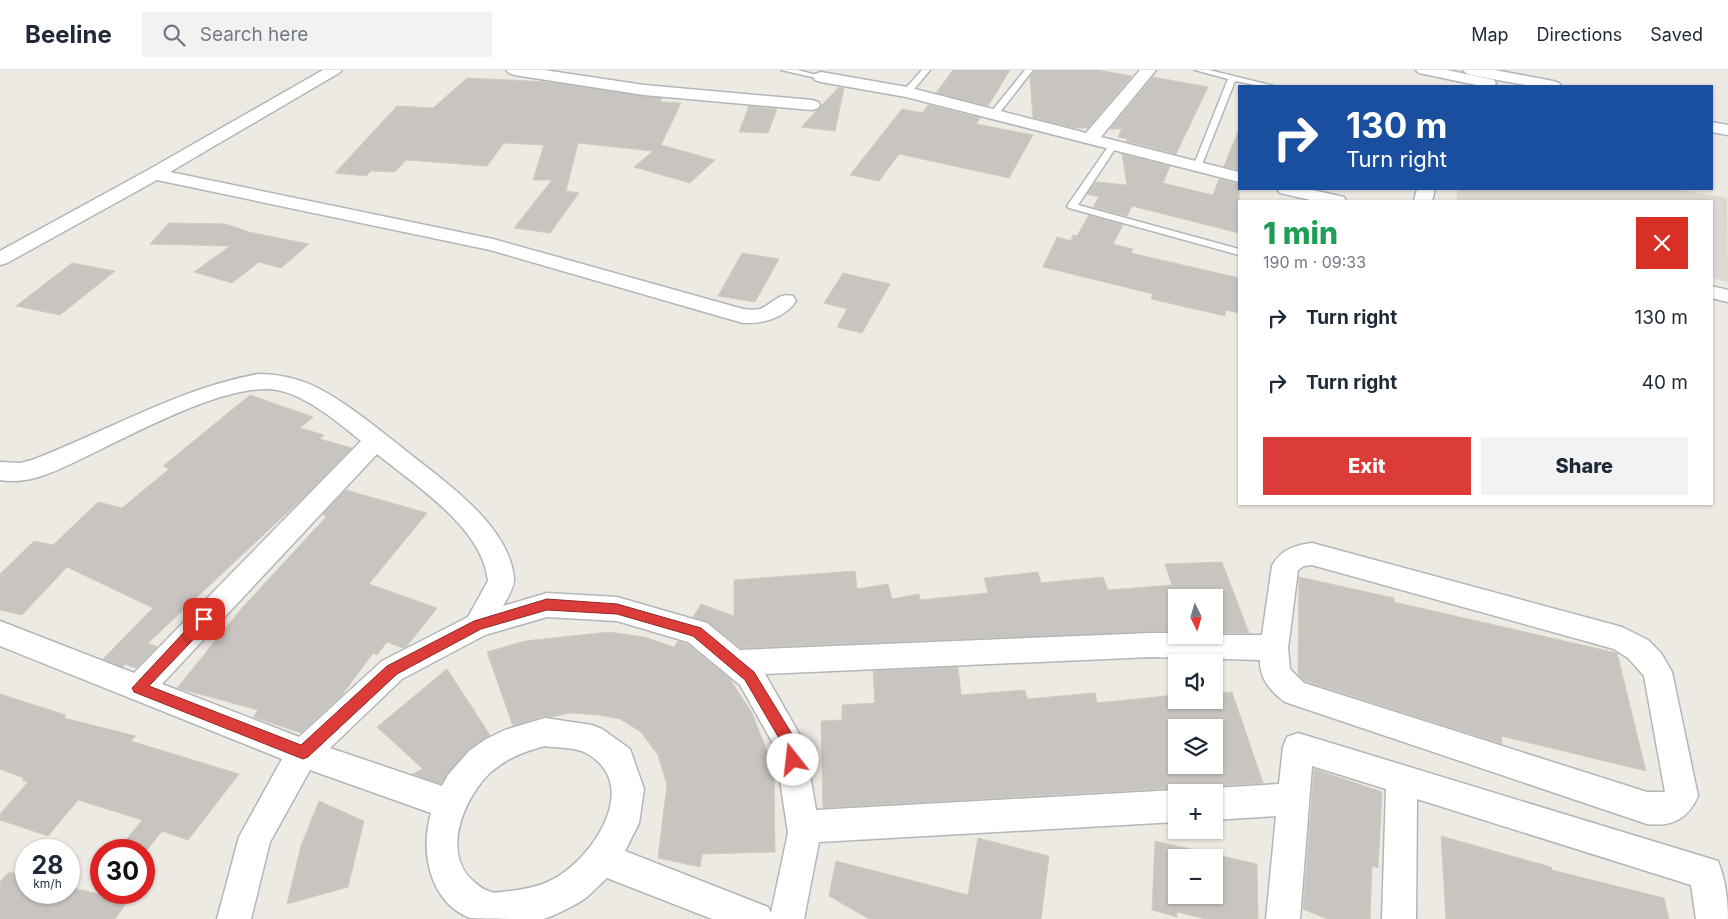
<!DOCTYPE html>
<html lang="en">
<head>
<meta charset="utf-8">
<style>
  :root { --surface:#fff; --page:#f2f2f3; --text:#1f2937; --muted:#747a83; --line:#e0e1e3; --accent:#dc3c39 }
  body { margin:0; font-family:Inter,sans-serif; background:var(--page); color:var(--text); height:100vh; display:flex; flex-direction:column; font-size:19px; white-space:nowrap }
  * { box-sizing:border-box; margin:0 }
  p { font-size:16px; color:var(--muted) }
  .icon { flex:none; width:28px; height:28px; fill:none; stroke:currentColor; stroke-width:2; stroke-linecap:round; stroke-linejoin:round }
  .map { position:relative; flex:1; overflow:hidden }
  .details { position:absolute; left:1238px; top:130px; width:475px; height:305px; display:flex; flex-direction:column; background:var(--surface); border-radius:0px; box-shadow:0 1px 4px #0004 }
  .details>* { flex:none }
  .top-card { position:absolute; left:1238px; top:15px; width:475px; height:105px; border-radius:0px; box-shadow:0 1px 4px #0004; background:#1a4fa0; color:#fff; overflow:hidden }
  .needle { width:32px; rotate:175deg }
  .buttons { position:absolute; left:1168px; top:519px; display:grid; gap:10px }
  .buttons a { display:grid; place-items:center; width:55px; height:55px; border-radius:0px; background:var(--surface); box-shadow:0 1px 4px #0004; font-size:25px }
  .speed { position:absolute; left:15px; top:769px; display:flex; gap:10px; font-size:25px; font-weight:700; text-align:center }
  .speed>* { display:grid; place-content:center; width:65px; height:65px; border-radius:50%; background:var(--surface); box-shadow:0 1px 4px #0004; line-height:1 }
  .speed small { font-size:12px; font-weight:400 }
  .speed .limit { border:8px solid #d22; background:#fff; color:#111 }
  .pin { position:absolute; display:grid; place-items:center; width:42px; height:42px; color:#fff; margin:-21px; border-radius:10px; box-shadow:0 2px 8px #0006 }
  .me { position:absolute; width:55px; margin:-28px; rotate:344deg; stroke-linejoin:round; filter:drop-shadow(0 0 4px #0008) }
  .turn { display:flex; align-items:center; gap:18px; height:105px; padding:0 25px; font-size:22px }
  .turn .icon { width:65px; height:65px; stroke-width:2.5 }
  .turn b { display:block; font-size:35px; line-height:42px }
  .round { display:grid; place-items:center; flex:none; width:52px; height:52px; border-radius:0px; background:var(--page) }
  .summary { display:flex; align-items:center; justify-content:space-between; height:85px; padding:0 25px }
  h1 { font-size:30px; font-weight:800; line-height:38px; color:#1e9e55 }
  .action { display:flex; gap:10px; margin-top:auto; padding:10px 25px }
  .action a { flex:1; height:58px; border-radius:0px; background:var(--accent); color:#fff; font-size:20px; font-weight:800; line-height:58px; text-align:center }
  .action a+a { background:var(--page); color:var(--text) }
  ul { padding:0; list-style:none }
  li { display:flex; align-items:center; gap:15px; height:65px; padding:0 25px }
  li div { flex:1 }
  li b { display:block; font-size:19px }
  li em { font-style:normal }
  header { display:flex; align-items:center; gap:30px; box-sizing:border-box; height:70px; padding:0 25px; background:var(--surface); border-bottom:1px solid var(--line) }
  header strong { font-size:24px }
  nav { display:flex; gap:28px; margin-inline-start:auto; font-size:18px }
  .search { width:350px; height:45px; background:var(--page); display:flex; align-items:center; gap:12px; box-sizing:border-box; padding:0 18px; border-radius:0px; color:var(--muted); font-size:19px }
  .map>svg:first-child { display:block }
  .education { fill:#dcd9d1 }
  .building { fill:#c8c5c0; stroke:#d1cbc2; fill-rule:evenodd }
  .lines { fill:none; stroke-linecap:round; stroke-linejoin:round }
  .service-casing { stroke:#b3b6b9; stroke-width:3 }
  .minor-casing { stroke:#b3b6b9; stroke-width:3 }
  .service { fill:#fff; fill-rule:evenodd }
  .minor { fill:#fff; fill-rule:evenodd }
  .route { fill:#dc3c39; stroke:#8f2725 }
</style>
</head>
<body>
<header>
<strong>Beeline</strong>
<div class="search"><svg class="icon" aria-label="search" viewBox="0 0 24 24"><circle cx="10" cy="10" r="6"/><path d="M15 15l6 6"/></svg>Search here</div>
<nav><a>Map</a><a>Directions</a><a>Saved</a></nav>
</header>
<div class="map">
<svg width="1728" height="849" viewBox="0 0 1728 849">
  <rect width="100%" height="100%" fill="#edeae3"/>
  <path class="education" d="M1458,119H1676L1727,128L1728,212L1711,208V131H1456Z"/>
  <g class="building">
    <path d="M953,0H1010L988,36L936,23Z"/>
    <path d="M1035,0H1097L1132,6L1088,58H1073L1033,48L1030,7Z"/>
    <path d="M1153,7L1208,17L1176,84L1126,71L1128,69L1118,67L1122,59H1110Z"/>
    <path d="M467,8L550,12L662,28L660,32L681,33L661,75L715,90L690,113L634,97L653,81L578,73L566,121L579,123L550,163L514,158L552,110H533L544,75L504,73L487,96L406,90L395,102L371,101L366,106L335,103L397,36L433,38Z"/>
    <path d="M839,17L844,18L835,61L801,57Z"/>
    <path d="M928,35L980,48L976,54L1033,65L1009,108L899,84L879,111L850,105L902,39L922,43Z"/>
    <path d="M749,36L777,39L768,63L739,62Z"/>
    <path d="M1238,62H1239V100L1224,96Z"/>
    <path d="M1122,84L1170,96L1163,113L1213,125L1219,109L1239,114V163L1132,136L1127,146L1093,137L1099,127L1087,124L1095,112L1127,115Z"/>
    <path d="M1089,145L1123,155L1113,174L1133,179L1131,183L1239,208V243L1226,240L1225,246L1151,229L1153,224L1043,197L1057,167L1071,171L1073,165L1077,166Z"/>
    <path d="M169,153L226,154L249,162L309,174L281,198L259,192L232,213L194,202L230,176L150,174Z"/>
    <path d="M742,183L779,189L755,232L718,226Z"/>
    <path d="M72,193L115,201L60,245L16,236Z"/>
    <path d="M843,203L890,214L862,263L837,257L847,239L824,233Z"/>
    <path d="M250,325L313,347L300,358L324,365L320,369L352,378L305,426L148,573L157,577L136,598L125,594L123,597L103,589L153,538L67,497L22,545L0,540V504L34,471L53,475L98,432L122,438L169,399L163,396Z"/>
    <path d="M346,420L427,443L369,514L437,538L407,576L403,578L387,572L377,585L373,583L342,625L301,663L253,647L258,640L177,618L242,538L326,447L323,444Z"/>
    <path d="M1222,492L1249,563H1214V528H1176V561L741,578L708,552L693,547L701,534L734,546V510L855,501L857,519L888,514L892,529L919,524L920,530L988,523L984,508L1038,502L1041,513L1103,507L1108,520L1172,515L1165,494Z"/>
    <path d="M1299,507L1394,528V532L1617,583L1646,701L1501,666L1502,674L1305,611L1298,605Z"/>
    <path d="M609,562L644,567L674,577L678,571L687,574L730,609L752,643L774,699L775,782L702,784L700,797L658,788L667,715L658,685L641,662L620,649L599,645L570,643L552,647L544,646L513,656L487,582L525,571Z"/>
    <path d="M958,597L961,625L1025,620L1027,629L1095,623L1097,633L1176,625V630H1214V623L1232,622L1263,713L1214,716L1202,722H1183L1176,718L823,738L821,651L842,650V635L875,633L873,601ZM1176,658H1214V695H1176Z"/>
    <path d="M447,599L490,665L468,680L447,704L441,714L412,704L423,699L377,657Z"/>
    <path d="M0,624L66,645L64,648L136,666L131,671L239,704L188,770L162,761L147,780H118L142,750L78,730L48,766L0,750V744L28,712L22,710L24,708L0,699Z"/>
    <path d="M1314,699L1382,722L1378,798L1372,796L1370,849H1327L1303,839Z"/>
    <path d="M319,731L364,751L348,817L287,834L301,776Z"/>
    <path d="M1441,766L1551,797L1552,800L1664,828L1669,849H1446Z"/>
    <path d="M978,768L1049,786L1041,849H869L829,826L836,791L968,825Z"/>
    <path d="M1155,771L1257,794L1258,849H1206L1177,842V847L1152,840ZM1176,788H1214V825H1176Z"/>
    <path d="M9,802L26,807V822H69L73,818L128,831L115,849H0V812Z"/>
  </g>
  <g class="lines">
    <defs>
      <g id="service">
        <path d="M781,0H797L825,7L821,9Z"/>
        <path d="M922,0H930L910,24H904V20Z"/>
        <path d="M1025,0H1033L997,46H991V42Z"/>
        <path d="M1195,0H1209L1274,16H1261L1235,11L1201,97L1197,100L1193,97L1228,9Z"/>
        <path d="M1113,73L1117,76L1078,135L1239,179V185L1069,138L1067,136L1110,74Z"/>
      </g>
      <g id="minor">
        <path d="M323,0H342L339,3L170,102L493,169L743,239C749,240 755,240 760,239C773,234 778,222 793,226L796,231C785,248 762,254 743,253L490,180L157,110L7,193L0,195V181L148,100Z"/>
        <path d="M506,0H544L644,15L812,30L818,32L820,35L818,38L812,40L644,25L514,5L509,3Z"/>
        <path d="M1140,0H1156L1101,67L1239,102V112L906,27L821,12L815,10L813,7L815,4L821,2L907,17L1086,63Z"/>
        <path d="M1416,0H1447L1494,10L1496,13L1494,16H1481L1419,3Z"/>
        <path d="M1463,0H1495L1553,11L1559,13L1561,16H1530L1471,5L1466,3Z"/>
        <path d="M1711,52L1728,55V65L1711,62Z"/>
        <path d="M1277,119H1308L1344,127L1346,131H1315L1280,123Z"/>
        <path d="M1417,119H1435L1432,131H1414Z"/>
        <path d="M1711,216L1728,220V232L1711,228Z"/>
        <path d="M258,304C278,304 297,308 316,317C347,333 373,355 400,376C439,408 509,453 514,508C515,517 507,528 503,536L547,523L617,527L707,553L740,580L1151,563H1176V565H1262L1272,496C1280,480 1295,475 1312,473L1622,557L1648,570L1661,583L1672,602L1698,726C1688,749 1672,757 1647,754L1285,632C1271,622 1259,608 1260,590L1151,587L765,604L805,674L816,740L1176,720L1181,722H1176V752L819,772L804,849H712L607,808C600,814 594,821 587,827C580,833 552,847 543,849C532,849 479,849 470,848C429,832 420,781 431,743L310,700L270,772L251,849H217L239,767L282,689L0,576V551L134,603L361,371C339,353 306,325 277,320C227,311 126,368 79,390C54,402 28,415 0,410V392L20,393L32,390C108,361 177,319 258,304ZM377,384C415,415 483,458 488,511L468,547L382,591L299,667L162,614ZM1312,495L1614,579L1628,588L1644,606L1665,722H1647L1304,613L1290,599L1288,578L1298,500L1304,496ZM547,547L617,551L688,572L740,615L775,677L788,763L771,843L768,837L625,781L639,753L644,719L630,679L602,659L592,655L545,648L505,660L486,669L469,681L448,705L442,716L330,678L402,609L485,565ZM545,676C557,678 576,677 586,683C639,712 599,778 563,803C547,815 529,819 510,821C504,821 496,824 491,822C483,820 478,815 472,810C441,781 465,726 491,702C507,688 525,681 545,676Z"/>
        <path d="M1298,663L1718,791C1725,809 1728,829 1728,849H1696L1691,815L1417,729L1416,849H1382L1386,719L1312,696L1300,849H1266L1276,746L1214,750V722H1204L1214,718L1279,714L1283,677L1287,667Z"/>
      </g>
    </defs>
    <use href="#service" class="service-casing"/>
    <use href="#minor" class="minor-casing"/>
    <use href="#service" class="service"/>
    <use href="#minor" class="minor"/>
  </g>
  <path class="route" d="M547,529L617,534L701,558L754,602L795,669L800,690L798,695L793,697L788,695L783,675L745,610L693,566L617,544L547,540L481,559L397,604L308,687L303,689L134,622L132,618L200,545L204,544L209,545L211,549L209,553L149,616L301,675L387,596L474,551Z"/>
</svg>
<div class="buttons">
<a><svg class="needle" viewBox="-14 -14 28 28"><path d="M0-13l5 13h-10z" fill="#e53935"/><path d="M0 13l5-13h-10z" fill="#747a83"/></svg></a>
<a><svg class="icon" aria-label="sound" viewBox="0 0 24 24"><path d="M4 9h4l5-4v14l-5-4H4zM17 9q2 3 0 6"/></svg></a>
<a><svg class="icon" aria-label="layers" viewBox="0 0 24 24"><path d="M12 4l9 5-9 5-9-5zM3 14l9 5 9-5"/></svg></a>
<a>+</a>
<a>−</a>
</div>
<div class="speed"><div>28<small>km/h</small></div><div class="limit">30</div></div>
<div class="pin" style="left:204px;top:549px;background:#d93025"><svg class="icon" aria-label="arrive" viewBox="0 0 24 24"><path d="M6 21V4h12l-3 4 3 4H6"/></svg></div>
<svg class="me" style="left:793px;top:690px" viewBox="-20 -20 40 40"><circle r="19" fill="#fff"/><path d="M0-13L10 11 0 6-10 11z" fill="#dc3c39"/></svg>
<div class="top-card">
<div class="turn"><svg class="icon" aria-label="right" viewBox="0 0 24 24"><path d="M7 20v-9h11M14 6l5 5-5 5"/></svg><div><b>130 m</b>Turn right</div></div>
</div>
<section class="details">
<div class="summary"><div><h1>1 min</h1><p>190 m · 09:33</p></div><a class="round" style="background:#d93025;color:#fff"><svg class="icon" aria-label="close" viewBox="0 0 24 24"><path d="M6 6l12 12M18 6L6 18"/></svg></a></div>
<ul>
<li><svg class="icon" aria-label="right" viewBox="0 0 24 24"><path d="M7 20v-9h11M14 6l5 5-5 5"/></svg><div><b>Turn right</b></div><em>130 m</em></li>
<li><svg class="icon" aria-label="right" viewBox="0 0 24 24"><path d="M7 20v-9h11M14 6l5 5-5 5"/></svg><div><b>Turn right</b></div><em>40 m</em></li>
</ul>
<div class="action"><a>Exit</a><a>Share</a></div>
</section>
</div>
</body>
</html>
